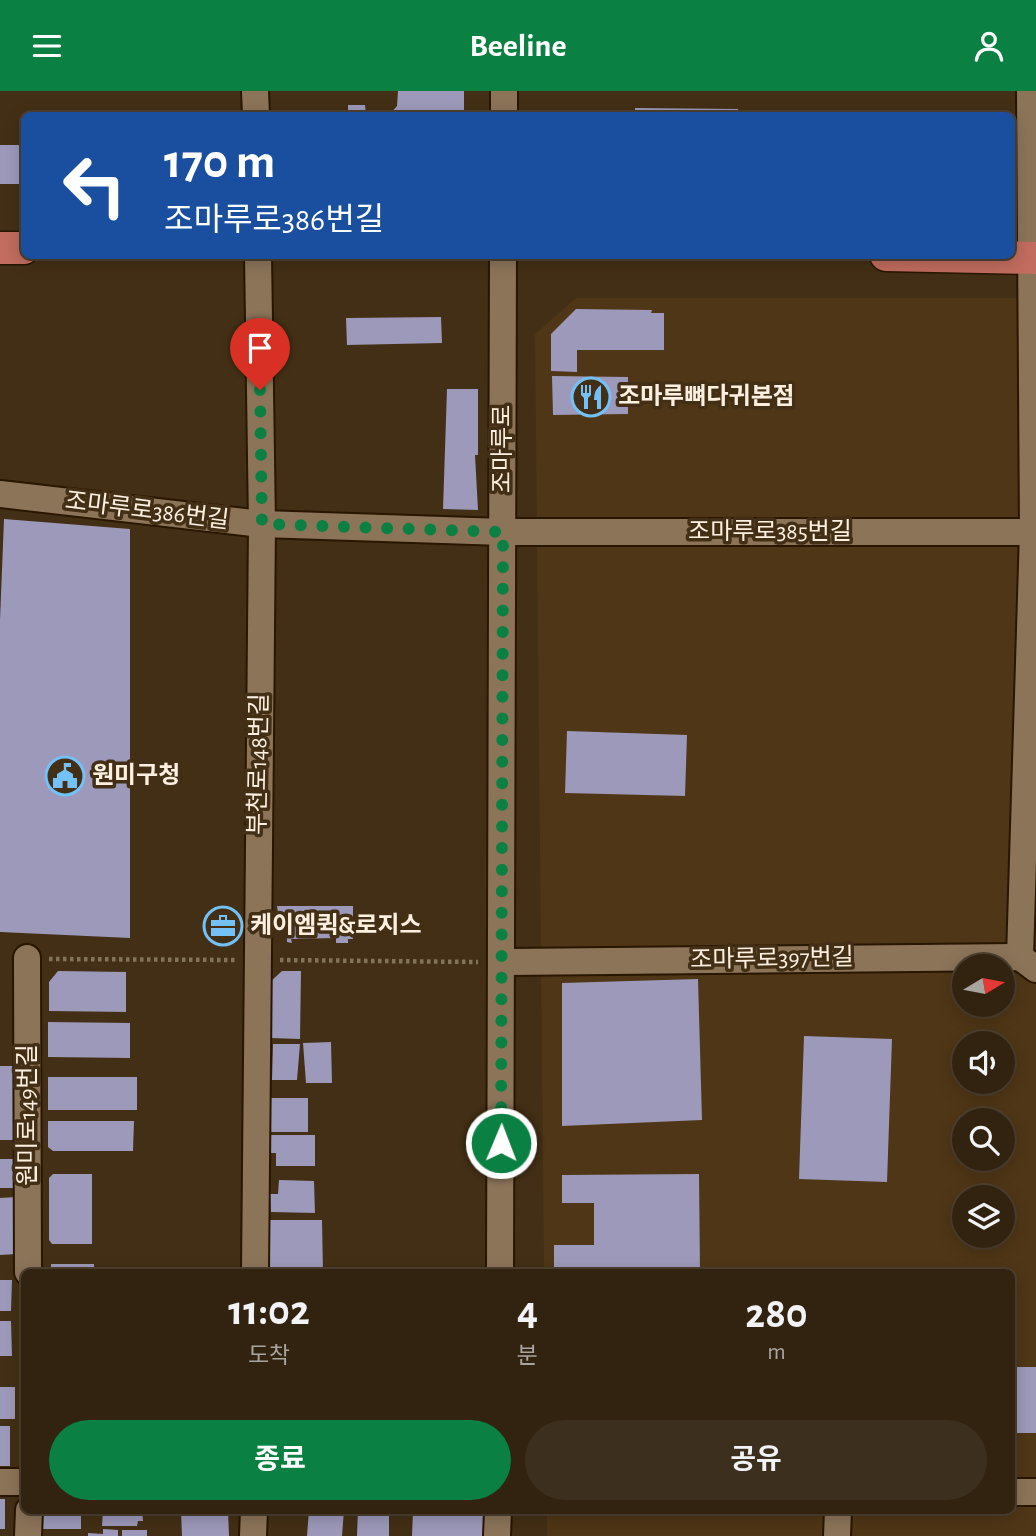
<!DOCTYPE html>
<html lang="ko">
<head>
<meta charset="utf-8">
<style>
  :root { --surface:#322310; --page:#3d2f1e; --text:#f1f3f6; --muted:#a8a49f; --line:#4d4030; --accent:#0b8043 }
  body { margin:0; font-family:"Alegreya Sans","Noto Sans KR",sans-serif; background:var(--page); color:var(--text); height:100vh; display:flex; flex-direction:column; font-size:26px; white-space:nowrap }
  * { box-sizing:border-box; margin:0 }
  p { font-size:23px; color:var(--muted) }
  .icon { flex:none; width:38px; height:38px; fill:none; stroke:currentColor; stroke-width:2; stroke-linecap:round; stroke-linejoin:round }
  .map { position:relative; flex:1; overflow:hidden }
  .drawer { position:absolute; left:21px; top:1178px; width:994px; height:245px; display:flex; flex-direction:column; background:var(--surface); border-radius:10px; box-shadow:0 4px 18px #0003,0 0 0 2px var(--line) }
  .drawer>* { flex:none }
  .guide { position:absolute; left:21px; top:21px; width:994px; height:147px; border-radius:10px; box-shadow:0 4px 18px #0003,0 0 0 2px var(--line); background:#1a4fa0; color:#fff; overflow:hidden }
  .needle { width:46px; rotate:80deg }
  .fabs { position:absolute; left:952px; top:863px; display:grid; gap:14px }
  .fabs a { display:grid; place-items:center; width:63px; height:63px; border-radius:50%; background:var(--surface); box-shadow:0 4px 18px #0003,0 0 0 2px var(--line); font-size:35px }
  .pin { position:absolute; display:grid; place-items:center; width:60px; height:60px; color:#fff; margin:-72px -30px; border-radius:50% 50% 50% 0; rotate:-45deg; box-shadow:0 0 7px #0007 }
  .pin .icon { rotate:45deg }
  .me { position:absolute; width:77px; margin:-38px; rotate:1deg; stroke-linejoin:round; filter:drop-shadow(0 0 5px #0008) }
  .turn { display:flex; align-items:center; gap:24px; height:147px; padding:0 28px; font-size:32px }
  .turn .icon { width:91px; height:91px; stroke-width:2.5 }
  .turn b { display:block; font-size:49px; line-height:60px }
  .eta { display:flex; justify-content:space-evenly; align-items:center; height:119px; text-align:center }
  .eta b { font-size:42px; font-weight:700; line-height:49px }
  .primary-button { display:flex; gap:14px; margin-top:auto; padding:14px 28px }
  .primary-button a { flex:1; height:80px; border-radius:42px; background:var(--accent); color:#fff; font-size:28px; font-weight:700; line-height:80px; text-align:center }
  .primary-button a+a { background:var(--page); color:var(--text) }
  header { display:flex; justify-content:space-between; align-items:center; height:91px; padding:0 28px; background:var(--accent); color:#fff; font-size:32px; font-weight:700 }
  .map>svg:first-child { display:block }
  .built { fill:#4f3616; fill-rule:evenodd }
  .building { fill:#9c99ba }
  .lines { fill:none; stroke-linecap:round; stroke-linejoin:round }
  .minor-casing { stroke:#291600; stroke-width:30 }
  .major-casing { stroke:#291600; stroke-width:35 }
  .path { stroke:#83725c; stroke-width:4.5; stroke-dasharray:3.5 3.5; stroke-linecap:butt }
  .minor { stroke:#8c7459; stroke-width:26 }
  .major { stroke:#c16c5e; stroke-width:32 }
  .route { stroke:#0b8043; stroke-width:12; stroke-dasharray:0 21.6 }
  .labels { text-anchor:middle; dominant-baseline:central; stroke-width:7; stroke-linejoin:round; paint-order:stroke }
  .poi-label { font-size:24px; font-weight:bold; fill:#fdf0e1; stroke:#432f15; text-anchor:start }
  .street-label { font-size:24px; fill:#fdf0e1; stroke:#432f15 }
</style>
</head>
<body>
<header><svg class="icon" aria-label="menu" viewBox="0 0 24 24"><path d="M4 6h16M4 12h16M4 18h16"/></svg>Beeline<svg class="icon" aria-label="person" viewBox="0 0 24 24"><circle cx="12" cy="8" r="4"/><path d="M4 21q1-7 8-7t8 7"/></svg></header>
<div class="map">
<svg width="1036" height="1445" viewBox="0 0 1036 1445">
  <rect width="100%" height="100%" fill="#432f15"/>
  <path class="built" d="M576,207H1036V1445H547V1419H1012V1181H544L535,243ZM964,875H1003V914H964ZM964,952H1003V990H964ZM964,1029H1003V1068H964ZM964,1106H1003V1144H964Z"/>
  <g class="building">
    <path d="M398,0H464V24H389L397,15Z"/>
    <path d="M348,14H365L366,24H348Z"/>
    <path d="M635,17L738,18L739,24H635Z"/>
    <path d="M0,54H21L22,60H24V93H0Z"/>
    <path d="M576,218L652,219L651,222H664V259H577V281L551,280V243Z"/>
    <path d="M441,226L442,252L347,254L346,227Z"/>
    <path d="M552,285L628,286V323L553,324Z"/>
    <path d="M447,298H478V364H475L478,419L443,418Z"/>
    <path d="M4,428L130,438V847L0,841V529Z"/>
    <path d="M567,640L687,644L685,705L565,702Z"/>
    <path d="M277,815H353V826H350L353,848H348V852H336V847L291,848L292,852L287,851V841H281Z"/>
    <path d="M58,880L126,881V921L49,920V891Z"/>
    <path d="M282,880H301L300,948L270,947V891Z"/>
    <path d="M698,888L702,1029L562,1035V892Z"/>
    <path d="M48,931L130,932V967L48,966Z"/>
    <path d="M804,945L892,948L887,1091L799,1088Z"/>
    <path d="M331,951L332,992H306L303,952Z"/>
    <path d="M273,953H300L297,989H272Z"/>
    <path d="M0,975H16L17,1049H0Z"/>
    <rect x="48" y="986" width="89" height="33"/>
    <rect x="271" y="1007" width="37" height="34"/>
    <path d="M48,1030H134L133,1060H53L48,1056Z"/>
    <path d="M270,1044H315V1075H276V1062H269Z"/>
    <path d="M0,1068H18L19,1097H0Z"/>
    <path d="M53,1083H92V1153H52L49,1149V1087Z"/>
    <path d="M699,1083L700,1181H554V1154H594V1112H562V1084Z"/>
    <path d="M279,1089L314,1090L315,1122L271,1121L270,1103H278Z"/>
    <path d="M16,1106L17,1163L0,1164V1107Z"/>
    <path d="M267,1129H322L323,1181H267Z"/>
    <rect x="51" y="1173" width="43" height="8"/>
    <rect x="331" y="1176" width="33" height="5"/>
    <rect x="108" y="1178" width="58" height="3"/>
    <path d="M0,1189H12L11,1220H0Z"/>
    <path d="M0,1230H11L12,1265H0Z"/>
    <rect x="1012" y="1276" width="24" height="66"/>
    <rect x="0" y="1296" width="15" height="32"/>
    <rect x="0" y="1335" width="10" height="40"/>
    <rect x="0" y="1408" width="5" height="30"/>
    <path d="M81,1419V1438H43V1420Z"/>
    <path d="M103,1419H142L143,1430H138L137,1435H102Z"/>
    <path d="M181,1419H228L229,1445H182Z"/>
    <path d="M309,1419H344L342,1445H307Z"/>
    <path d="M358,1419H389V1445H357Z"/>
    <path d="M413,1419H490V1445H412Z"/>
    <path d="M103,1438L118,1439V1445H88V1442L103,1443Z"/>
    <rect x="122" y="1439" width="25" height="6"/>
  </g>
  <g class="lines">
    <defs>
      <g id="minor">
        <path d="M255,0L256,24"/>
        <path d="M504,24V0"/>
        <path d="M0,403L262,433L503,441H1033L1036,443"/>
        <path d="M1020,866L1033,441L1030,0"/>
        <path d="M27,867L28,1181"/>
        <path d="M503,871L1020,866L1036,878"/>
        <path d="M255,1181L262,433L258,164"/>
        <path d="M500,1181L503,164"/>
        <path d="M0,1391H24"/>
        <path d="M1012,1401H1036"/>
        <path d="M28,1445L29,1419"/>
        <path d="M253,1445L254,1419"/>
        <path d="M497,1445L498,1419"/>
        <path d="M837,1445L838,1419"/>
      </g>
      <g id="major">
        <path d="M0,157H24"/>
        <path d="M886,164L1036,167"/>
      </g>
    </defs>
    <use href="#minor" class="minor-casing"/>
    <use href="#major" class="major-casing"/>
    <g class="path">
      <path d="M49,868L236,869"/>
      <path d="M280,869L478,871"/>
    </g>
    <use href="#minor" class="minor"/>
    <use href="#major" class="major"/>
  </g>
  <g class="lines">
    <path class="route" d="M260,299L262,433L503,441L501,1052"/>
  </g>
  <defs>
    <symbol id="restaurant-ring" viewBox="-11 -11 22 22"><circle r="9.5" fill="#432f15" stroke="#73c1f6" stroke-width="1.5"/><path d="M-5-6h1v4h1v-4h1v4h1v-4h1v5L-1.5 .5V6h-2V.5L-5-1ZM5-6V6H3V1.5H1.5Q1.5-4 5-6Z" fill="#73c1f6"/></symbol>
    <symbol id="civic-ring" viewBox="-11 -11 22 22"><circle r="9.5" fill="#432f15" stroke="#73c1f6" stroke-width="1.5"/><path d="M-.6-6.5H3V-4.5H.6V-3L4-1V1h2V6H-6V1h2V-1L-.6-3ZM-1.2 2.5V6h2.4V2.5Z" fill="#73c1f6"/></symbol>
    <symbol id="office-ring" viewBox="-11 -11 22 22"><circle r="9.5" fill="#432f15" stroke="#73c1f6" stroke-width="1.5"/><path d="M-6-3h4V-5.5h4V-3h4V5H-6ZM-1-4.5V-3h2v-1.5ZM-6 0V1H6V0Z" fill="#73c1f6"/></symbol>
  </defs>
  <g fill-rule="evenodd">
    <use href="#restaurant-ring" x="569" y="284" width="44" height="44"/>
    <use href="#civic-ring" x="43" y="663" width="44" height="44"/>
    <use href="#office-ring" x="201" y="813" width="44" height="44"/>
  </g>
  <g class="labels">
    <g class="poi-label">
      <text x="618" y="306">조마루뼈다귀본점</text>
      <text x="92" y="685">원미구청</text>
      <text x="250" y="835">케이엠퀵&amp;로지스</text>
    </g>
    <g class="street-label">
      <text transform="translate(503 358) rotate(-90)">조마루로</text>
      <text transform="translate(147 420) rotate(7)">조마루로386번길</text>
      <text x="770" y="441">조마루로385번길</text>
      <text transform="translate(259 673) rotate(-89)">부천로148번길</text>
      <text transform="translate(772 868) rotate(-1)">조마루로397번길</text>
      <text transform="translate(28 1024) rotate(-90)">원미로149번길</text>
    </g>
  </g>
</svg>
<div class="fabs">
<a><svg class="needle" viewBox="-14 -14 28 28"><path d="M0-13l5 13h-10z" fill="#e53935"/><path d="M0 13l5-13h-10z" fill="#a8a49f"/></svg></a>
<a><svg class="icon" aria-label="sound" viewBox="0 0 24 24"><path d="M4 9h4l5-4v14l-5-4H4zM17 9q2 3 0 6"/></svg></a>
<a><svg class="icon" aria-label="search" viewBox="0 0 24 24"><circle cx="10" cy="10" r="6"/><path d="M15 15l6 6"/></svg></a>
<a><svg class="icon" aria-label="layers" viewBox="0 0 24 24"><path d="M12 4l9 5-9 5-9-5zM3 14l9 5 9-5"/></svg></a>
</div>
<div class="pin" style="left:260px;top:299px;background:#d93025"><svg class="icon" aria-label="arrive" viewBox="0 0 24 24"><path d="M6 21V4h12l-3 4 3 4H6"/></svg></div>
<svg class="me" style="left:501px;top:1052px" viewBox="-20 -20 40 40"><circle r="17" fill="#0b8043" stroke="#fff" stroke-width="3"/><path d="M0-11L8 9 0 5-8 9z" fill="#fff"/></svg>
<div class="guide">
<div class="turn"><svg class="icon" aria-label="left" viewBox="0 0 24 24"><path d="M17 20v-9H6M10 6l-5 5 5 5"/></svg><div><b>170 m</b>조마루로386번길</div></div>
</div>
<section class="drawer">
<div class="eta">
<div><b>11:02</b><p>도착</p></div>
<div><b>4</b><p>분</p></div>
<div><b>280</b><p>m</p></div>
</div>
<div class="primary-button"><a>종료</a><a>공유</a></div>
</section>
</div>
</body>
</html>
